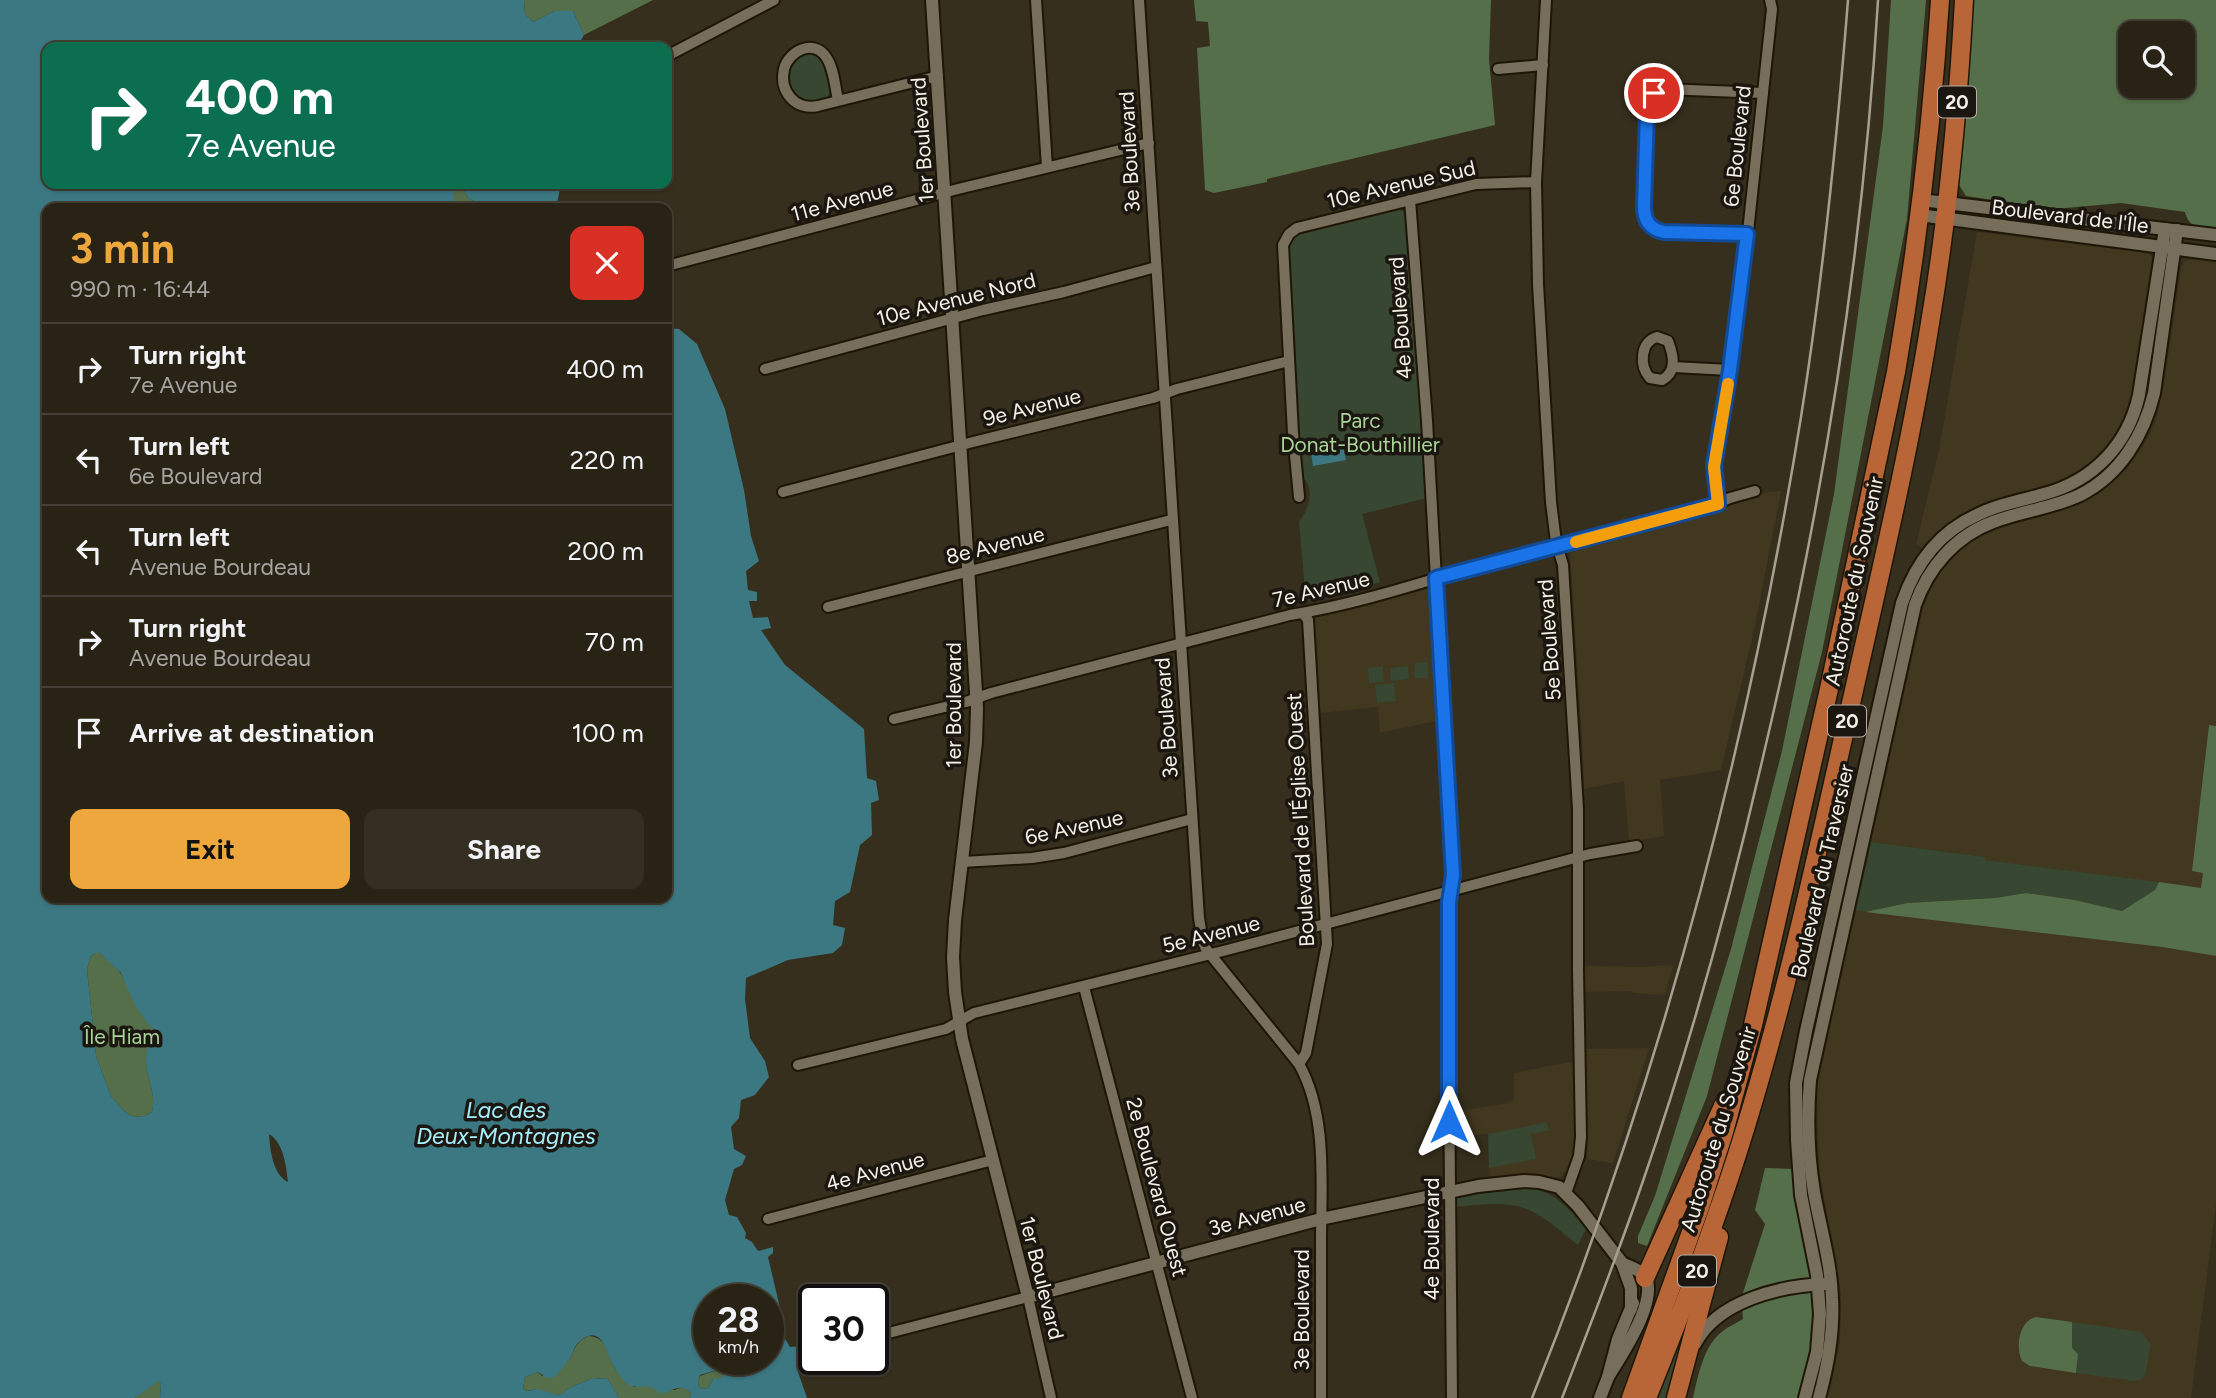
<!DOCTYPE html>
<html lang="en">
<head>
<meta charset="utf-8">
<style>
  :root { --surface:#292316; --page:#352f23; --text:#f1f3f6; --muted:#a5a4a1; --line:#454035; --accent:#eea73d }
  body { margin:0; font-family:Figtree,sans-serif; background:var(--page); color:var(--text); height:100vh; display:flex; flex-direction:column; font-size:26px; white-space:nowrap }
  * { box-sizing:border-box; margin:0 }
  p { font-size:23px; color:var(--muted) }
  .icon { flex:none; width:38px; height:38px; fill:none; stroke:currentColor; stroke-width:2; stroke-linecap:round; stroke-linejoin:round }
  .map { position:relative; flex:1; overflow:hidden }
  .drawer { position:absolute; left:42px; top:203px; width:630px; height:700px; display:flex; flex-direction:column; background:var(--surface); border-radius:14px; box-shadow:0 2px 5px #0004,0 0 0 2px var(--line) }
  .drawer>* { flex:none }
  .hud { position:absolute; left:42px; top:42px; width:630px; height:147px; border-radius:14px; box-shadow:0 2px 5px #0004,0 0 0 2px var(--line); background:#0b6e4f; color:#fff; overflow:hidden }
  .buttons { position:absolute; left:2118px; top:21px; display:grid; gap:14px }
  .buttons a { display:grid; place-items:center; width:77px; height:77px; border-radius:14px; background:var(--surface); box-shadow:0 2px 5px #0004,0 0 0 2px var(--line); font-size:35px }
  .speed { position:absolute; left:693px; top:1284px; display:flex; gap:14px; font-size:35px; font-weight:700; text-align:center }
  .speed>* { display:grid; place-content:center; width:91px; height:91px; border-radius:50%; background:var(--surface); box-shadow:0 2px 5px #0004,0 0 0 2px var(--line); line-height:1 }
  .speed small { font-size:18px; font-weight:400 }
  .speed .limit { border:4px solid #111; border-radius:10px; background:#fff; color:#111 }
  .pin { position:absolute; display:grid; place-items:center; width:60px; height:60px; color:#fff; margin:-30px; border:4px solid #fff; border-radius:50%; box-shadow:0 2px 7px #0007 }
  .me { position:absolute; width:77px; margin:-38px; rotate:0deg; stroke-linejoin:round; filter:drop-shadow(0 0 5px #0008) }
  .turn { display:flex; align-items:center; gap:24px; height:147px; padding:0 28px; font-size:32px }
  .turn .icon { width:91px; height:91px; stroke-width:2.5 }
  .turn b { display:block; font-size:49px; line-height:60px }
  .round { display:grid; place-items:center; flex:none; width:74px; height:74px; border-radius:14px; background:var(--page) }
  .head { display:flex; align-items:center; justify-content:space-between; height:119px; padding:0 28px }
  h1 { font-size:42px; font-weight:700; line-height:52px; color:var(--accent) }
  .cta { display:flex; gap:14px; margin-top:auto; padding:14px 28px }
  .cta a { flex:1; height:80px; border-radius:14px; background:var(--accent); color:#111; font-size:28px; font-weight:700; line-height:80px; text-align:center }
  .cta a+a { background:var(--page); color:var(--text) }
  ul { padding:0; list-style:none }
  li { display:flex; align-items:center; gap:21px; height:91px; padding:0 28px; border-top:2px solid var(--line) }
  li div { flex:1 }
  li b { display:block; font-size:26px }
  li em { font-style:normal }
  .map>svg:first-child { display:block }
  .built { fill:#42371f }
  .green { fill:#384731 }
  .forest { fill:#556f4a; fill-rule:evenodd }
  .water { fill:#3c7882; fill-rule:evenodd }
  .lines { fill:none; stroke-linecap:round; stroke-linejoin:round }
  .minor-casing { stroke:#1e1706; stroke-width:14 }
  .tertiary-casing { stroke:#1e1706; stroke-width:16 }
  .trunk-casing { stroke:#1e1706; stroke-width:21 }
  .minor { stroke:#776e5b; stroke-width:10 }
  .tertiary { stroke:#776e5b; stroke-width:12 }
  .trunk { stroke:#b86638; stroke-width:18 }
  .rail { stroke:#a6a092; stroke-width:2.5 }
  .route-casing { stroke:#114b97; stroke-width:18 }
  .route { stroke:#1a73e8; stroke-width:12 }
  .slow { stroke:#f59e0b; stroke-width:12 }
  .labels { text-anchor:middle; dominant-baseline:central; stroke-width:7; stroke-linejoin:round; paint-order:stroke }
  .shield { fill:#1b1710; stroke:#b4b0a6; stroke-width:2 }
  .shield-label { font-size:19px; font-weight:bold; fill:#f6f1e6 }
  .street-label { font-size:21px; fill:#f6f1e6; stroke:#1b1710 }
  .park-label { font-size:21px; fill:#a9d497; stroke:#1b1710 }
  .water-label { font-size:23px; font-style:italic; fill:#a5effd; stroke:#1b1710 }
</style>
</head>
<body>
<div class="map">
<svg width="2216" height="1398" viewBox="0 0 2216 1398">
  <rect width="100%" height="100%" fill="#372f1d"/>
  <g class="built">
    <path d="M1977,232L2148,253L2151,256L2153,269L2133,399L2126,419L2112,443L2095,462L2064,481L1992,501L1969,510L1949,523L1923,548L1916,544L1939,450Z"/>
    <path d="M2194,259L2216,262V726L2209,725L2192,871L2203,873L2201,889L1985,860V857L1871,842L1923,608L1937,576L1960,550L1979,537L1999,528L2077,505L2102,491L2126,470L2144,445L2155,423L2164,384L2181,268L2185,261Z"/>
    <path d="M1781,491L1755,626L1721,770L1660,780L1664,836L1629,842L1624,781L1584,789L1582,739L1570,553L1576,547L1680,521L1768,492Z"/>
    <path d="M1427,589H1430L1433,596L1440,720L1380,733L1378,707L1320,713L1315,618Z"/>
    <path d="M1856,910L2162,947L2216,956V1204L2191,1398H1827L1840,1343L1841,1294L1819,1169L1817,1087L1821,1063Z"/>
    <path d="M1673,965L1665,995L1633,993L1632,991L1584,992V966L1641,967Z"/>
    <path d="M1649,1048L1613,1163L1587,1159L1588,1137L1585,1049Z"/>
    <path d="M1575,1061L1576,1142L1569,1172L1565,1171L1561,1177L1517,1176L1490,1180L1488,1134L1453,1138L1454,1112L1508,1103L1514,1100V1073Z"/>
  </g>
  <g class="green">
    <path d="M808,52C826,55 835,84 827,99C822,100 816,103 811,103C789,103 780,69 798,56C801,54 804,54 808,52Z"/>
    <path d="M1396,208L1404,212L1408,221L1427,498L1362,514L1380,582L1312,600H1306L1299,522C1309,508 1316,490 1302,476L1297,436L1287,252L1289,243L1300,232Z"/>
    <path d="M1428,662V678H1415V663Z"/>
    <path d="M1383,666L1384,682L1369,683L1368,668Z"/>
    <path d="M1408,666L1409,679L1391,681L1390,668Z"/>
    <path d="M1394,683L1396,701L1377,703L1375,685Z"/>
    <path d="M1871,842L1985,857V860L2159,882L2156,890L2122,911L2075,900L2026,893L1995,898L1907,903L1865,912L1856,910Z"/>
    <path d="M1547,1122L1549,1131L1531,1134L1536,1159L1489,1168L1488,1134Z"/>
    <path d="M1521,1187C1552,1188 1568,1207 1586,1229L1578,1245C1560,1231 1540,1211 1517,1206C1497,1202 1475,1205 1455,1207V1198Z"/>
    <path d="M1700,1290L1669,1398H1656Z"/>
    <path d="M2072,1322L2142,1332L2151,1345L2145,1375L2142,1379L2134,1381L2076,1373L2078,1365L2072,1348Z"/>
  </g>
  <g class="forest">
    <path d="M524,0H653L584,35L573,11H555L533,22L525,14Z"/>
    <path d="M1194,0H1491L1489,59L1495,125L1267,179V182L1214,193L1205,190L1197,48L1210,46L1208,22L1196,21Z"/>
    <path d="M1891,0H1926L1907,219L1822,652L1707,1096L1647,1246L1638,1243V1236L1655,1196L1731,949L1782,751L1834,494L1883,126Z"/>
    <path d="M1971,0H2216V229C2200,227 2189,229 2185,212L2121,203L2055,209L1966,196L1959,185V174ZM2130,33H2182V86H2130Z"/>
    <path d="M453,184H461L468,198L486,208H462L453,204Z"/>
    <path d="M2209,725L2216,726V956L2162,947L1865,912L1907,903L1995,898L2026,893L2075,900L2122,911L2155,890L2159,882L2201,888L2203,873L2192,871Z"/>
    <path d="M96,953H100C108,960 118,968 123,977C134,995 138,1016 155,1030L156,1036C133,1063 159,1085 152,1112L145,1116L133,1117L124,1111L111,1096L96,1056L87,969L91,956Z"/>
    <path d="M1765,1168L1792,1169C1795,1205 1806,1240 1811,1275C1816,1318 1811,1357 1799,1398H1693C1698,1376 1704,1344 1723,1331C1729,1326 1737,1323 1743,1319L1741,1299L1765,1224L1755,1210Z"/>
    <path d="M2036,1317L2072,1322V1348L2078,1354L2076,1373L2030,1366L2022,1361C2015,1347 2019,1321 2036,1317Z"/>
    <path d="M588,1336C608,1336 607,1357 616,1370C621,1377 628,1382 634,1387L641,1385L674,1390L683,1387L688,1389L691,1393L689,1398H619L608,1379L593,1378L567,1389L564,1393L558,1395C547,1394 540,1387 527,1391L523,1389L525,1377L538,1372L542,1376C550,1372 561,1368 567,1362C577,1350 571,1346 588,1336Z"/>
    <path d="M727,1361L731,1366L720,1380L713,1379L708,1388L703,1389L699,1387L698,1381L700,1376L717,1370Z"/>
    <path d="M158,1380L161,1383L160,1398H135Z"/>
  </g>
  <g class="water">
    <path d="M0,0H524L525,14L533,22L555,11H573L584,35L577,47H47V184H453V204L462,208H47V898H667V328L679,329L697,344L725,409L744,490L751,536L759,561L746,571L748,590L757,592V601H749L753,618L768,617L771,628L761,630L785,665L864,729L867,778L876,781L879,800L871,803L872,835L860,845L850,892L835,901L833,925L845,928L842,945L833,953L788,960L746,978L745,999L750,1038L765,1061L769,1077L755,1095L741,1100L739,1118L731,1127L734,1149L746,1156L742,1165L734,1169L725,1200L729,1215L737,1217L746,1233L745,1238L752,1242L758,1251L773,1247V1253L768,1257L780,1308L775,1322L790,1347L803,1346L808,1358L797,1369L807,1398H689L691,1393C683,1382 671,1391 660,1394C649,1380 636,1392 626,1383C621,1378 614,1368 611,1361C605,1346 599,1324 579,1342C574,1346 574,1351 571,1356C567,1363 560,1372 554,1377L547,1378L538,1372L525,1377L523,1389L527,1391L538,1389L558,1395L564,1393L567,1389L593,1378L608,1379L619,1398H160L161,1383L158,1381L135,1398H0ZM96,953H100L121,973L136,1007L148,1024L155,1030V1036C133,1063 159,1085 152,1112L145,1116L133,1117L124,1111L111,1096L96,1056L87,969L91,956ZM269,1134C284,1143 286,1166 288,1182C273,1175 270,1150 269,1134ZM709,1300H768V1360H709ZM727,1362L731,1366L720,1379H713L708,1388L703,1389L699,1387L698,1381L700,1375L717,1370Z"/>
    <path d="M461,184H561L556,208H486L468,198Z"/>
    <path d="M1343,446L1346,460L1313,466L1311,452Z"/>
  </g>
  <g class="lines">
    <defs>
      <g id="minor">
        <path d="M1036,0L1047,167"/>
        <path d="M1139,0L1199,918L1203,942L1206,949L1299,1064C1328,1116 1321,1185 1321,1243C1321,1294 1321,1346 1321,1398"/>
        <path d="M1546,0L1536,182L1538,284L1551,502L1556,542L1563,565L1578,809V970L1581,1137L1579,1156L1566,1193"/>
        <path d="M667,56L774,0"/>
        <path d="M1498,69L1543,65"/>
        <path d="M838,100C835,87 834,68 826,57C814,39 789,50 784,69C779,91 795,111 818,106L938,76"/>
        <path d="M1410,200L1427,421L1453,875L1449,902L1448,979L1452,1398"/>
        <path d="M1747,234L1664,232C1649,229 1644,220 1644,206L1647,112C1649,99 1653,92 1665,89L1763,93"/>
        <path d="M667,266L958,189L1149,143"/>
        <path d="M1657,337L1668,341C1674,356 1677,372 1662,380L1650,378C1639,366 1640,342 1657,337Z"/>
        <path d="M1673,367L1730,370"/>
        <path d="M765,369L983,310L1064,292L1156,267"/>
        <path d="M783,492L973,442L1153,398L1177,389L1289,361"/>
        <path d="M1299,497L1293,433L1283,245L1289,234L1297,228L1476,184L1536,182"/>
        <path d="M1718,504L1715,465L1744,269L1772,9L1770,0"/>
        <path d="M828,607L1171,520"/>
        <path d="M894,719L966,702L991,693L1290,615C1345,606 1398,590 1451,574L1709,507L1730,498L1755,491"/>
        <path d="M962,862L1032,858L1064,853L1192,819"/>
        <path d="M1084,987L1192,1398"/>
        <path d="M1299,1064L1306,1053L1327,944L1308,620L1303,613"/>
        <path d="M798,1065L946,1029L974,1013L1227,950L1590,854L1637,846"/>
        <path d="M768,1219L993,1160"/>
        <path d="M873,1337L1028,1297L1051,1398"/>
      </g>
      <g id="tertiary">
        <path d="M932,0L977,708L976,742L955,920L953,957L955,992L962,1039L1028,1297L1321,1219L1478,1186L1524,1181L1539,1182L1559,1187L1578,1206L1622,1263L1631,1288V1309"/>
        <path d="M1921,200L2216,235"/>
        <path d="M1919,215L2216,254"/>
        <path d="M1695,1344C1717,1301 1779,1286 1825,1284"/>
        <path d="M1608,1377C1620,1357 1664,1294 1642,1273C1637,1269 1628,1266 1622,1263"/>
        <path d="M1600,1398L1608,1377L1618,1339L1633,1303"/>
        <path d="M1805,1398L1817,1352L1820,1314L1817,1275L1801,1195L1797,1140L1796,1083L1806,1031L1902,603C1915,565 1939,532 1977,515C1998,504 2021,501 2044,494C2093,481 2128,445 2139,395L2165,229"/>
        <path d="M1819,1398C1828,1365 1834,1332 1832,1298C1831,1262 1820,1227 1814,1192C1808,1156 1807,1117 1810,1080L1915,605C1928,568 1955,536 1993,522C2022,511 2053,508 2080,495C2120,475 2144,435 2154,393L2177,230"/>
      </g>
      <g id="trunk">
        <path d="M1645,1278L1723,1106"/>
        <path d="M1631,1398L1700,1207L1724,1132L1753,1025L1829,689L1896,372C1917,248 1932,125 1940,0"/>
        <path d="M1647,1398C1686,1302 1723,1205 1752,1106C1792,972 1821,835 1852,699C1880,574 1910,449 1930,323C1948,217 1958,108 1964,0"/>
        <path d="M1676,1398L1719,1237"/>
      </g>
    </defs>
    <use href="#minor" class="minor-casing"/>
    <use href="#tertiary" class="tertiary-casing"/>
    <use href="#trunk" class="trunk-casing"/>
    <use href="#minor" class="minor"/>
    <use href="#tertiary" class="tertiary"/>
    <use href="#trunk" class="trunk"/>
    <g class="rail">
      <path d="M1532,1398C1659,1083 1747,752 1801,417C1823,278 1837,139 1848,0"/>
      <path d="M1562,1398C1590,1326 1618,1254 1643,1181C1691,1042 1730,900 1763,757C1822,509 1863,255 1878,0"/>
    </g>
  </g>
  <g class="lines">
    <defs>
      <path id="route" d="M1449,1122V902L1453,875L1436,578L1718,504L1714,465L1730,370L1747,234L1664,232C1649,229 1644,220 1644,206L1647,112L1650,99L1654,93"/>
    </defs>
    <use href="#route" class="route-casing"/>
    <use href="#route" class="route"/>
    <path class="slow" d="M1576,542L1718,504L1714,467L1728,384"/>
  </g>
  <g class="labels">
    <g class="shield">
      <rect x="1938" y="86.5" width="38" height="31" rx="5"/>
      <rect x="1828" y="705.5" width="38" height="31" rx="5"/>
      <rect x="1678" y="1255.5" width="38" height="31" rx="5"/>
    </g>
    <g class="shield-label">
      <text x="1957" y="102">20</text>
      <text x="1847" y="721">20</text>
      <text x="1697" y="1271">20</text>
    </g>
    <g class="street-label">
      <text transform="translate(922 140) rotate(-94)">1er Boulevard</text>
      <text transform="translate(1737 146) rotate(-84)">6e Boulevard</text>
      <text transform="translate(1129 152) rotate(-93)">3e Boulevard</text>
      <text transform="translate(1401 184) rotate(-13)">10e Avenue Sud</text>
      <text transform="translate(842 201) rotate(-15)">11e Avenue</text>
      <text transform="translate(2070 216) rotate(7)">Boulevard de l'Île</text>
      <text transform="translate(956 299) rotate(-14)">10e Avenue Nord</text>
      <text transform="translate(1400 318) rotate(-94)">4e Boulevard</text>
      <text transform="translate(1032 407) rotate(-14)">9e Avenue</text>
      <text transform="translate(995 545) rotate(-14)">8e Avenue</text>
      <text transform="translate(1854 581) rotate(-78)">Autoroute du Souvenir</text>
      <text transform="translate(1321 589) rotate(-13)">7e Avenue</text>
      <text transform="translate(1549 640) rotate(-94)">5e Boulevard</text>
      <text transform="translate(953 705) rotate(-90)">1er Boulevard</text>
      <text transform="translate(1166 718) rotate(-94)">3e Boulevard</text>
      <text transform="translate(1300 820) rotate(-93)">Boulevard de l'Église Ouest</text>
      <text transform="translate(1074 827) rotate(-12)">6e Avenue</text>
      <text transform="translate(1822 871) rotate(-77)">Boulevard du Traversier</text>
      <text transform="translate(1211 934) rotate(-14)">5e Avenue</text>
      <text transform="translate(1718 1129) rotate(-73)">Autoroute du Souvenir</text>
      <text transform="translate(875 1171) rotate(-15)">4e Avenue</text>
      <text transform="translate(1157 1187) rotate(75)">2e Boulevard Ouest</text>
      <text transform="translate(1257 1216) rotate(-15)">3e Avenue</text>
      <text transform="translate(1431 1239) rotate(-90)">4e Boulevard</text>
      <text transform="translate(1042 1278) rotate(76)">1er Boulevard</text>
      <text transform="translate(1301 1310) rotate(-90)">3e Boulevard</text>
    </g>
    <g class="park-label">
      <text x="1360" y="420">Parc<tspan x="1360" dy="24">Donat-Bouthillier</tspan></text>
      <text x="122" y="1036">Île Hiam</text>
    </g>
    <g class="water-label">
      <text x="506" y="1110">Lac des<tspan x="506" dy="26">Deux-Montagnes</tspan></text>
    </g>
  </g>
</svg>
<div class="buttons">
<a><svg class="icon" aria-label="search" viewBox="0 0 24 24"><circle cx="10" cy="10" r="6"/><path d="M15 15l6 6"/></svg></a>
</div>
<div class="speed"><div>28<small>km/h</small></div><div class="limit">30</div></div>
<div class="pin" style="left:1654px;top:93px;background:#d93025"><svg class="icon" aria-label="arrive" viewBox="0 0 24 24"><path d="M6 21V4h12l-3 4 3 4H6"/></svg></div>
<svg class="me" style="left:1449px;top:1122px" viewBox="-20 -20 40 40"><path d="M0-17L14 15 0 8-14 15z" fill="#1a73e8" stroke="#fff" stroke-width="4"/></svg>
<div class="hud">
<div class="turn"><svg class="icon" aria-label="right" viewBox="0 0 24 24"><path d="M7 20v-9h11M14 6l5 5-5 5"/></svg><div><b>400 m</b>7e Avenue</div></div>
</div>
<section class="drawer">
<div class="head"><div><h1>3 min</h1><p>990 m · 16:44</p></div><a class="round" style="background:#d93025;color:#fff"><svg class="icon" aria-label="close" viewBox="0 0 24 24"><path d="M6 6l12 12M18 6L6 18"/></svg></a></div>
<ul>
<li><svg class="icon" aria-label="right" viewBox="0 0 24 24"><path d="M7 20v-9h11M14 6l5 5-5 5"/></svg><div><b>Turn right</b><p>7e Avenue</p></div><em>400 m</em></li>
<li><svg class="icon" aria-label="left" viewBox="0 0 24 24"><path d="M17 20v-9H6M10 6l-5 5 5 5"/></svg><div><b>Turn left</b><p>6e Boulevard</p></div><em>220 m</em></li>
<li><svg class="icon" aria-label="left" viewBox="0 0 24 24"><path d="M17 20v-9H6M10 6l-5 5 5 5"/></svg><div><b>Turn left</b><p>Avenue Bourdeau</p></div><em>200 m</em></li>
<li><svg class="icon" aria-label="right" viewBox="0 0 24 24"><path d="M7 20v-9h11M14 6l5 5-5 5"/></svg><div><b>Turn right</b><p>Avenue Bourdeau</p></div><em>70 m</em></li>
<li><svg class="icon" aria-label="arrive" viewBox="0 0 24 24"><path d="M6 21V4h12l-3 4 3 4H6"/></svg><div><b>Arrive at destination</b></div><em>100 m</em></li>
</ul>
<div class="cta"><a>Exit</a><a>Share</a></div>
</section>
</div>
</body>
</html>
